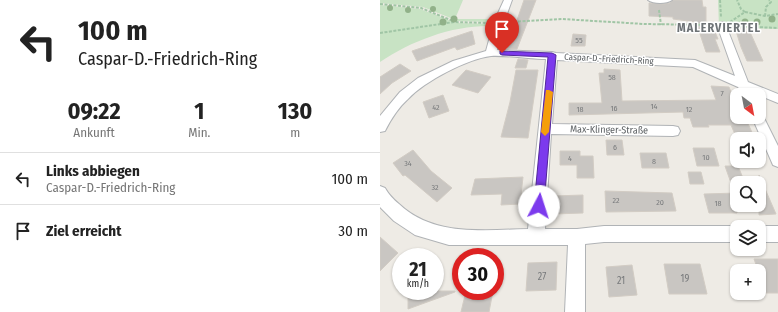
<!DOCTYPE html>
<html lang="de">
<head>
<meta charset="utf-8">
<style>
  :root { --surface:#fff; --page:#f6f6f6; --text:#222; --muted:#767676; --line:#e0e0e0 }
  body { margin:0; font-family:"Fira Sans Condensed",sans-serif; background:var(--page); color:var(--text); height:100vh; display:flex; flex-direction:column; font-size:15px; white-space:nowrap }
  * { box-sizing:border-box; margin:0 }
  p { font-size:13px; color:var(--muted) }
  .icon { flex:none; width:22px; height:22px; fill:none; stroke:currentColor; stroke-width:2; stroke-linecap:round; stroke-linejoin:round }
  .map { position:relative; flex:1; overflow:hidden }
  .details { display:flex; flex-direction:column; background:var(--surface); width:380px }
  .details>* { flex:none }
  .top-card { background:#fff; color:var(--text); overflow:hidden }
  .needle { width:26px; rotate:148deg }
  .tools { position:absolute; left:350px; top:88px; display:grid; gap:8px }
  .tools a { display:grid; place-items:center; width:36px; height:36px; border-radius:8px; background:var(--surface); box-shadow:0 1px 3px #0004; font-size:20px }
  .speed { position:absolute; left:12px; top:248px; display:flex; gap:8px; font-size:20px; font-weight:700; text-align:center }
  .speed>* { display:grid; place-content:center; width:52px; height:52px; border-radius:50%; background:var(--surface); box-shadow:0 1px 3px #0004; line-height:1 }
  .speed small { font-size:10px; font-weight:400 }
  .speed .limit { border:6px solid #d22; background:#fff; color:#111 }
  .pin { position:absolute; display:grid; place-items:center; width:34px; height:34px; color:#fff; margin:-41px -17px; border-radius:50% 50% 50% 0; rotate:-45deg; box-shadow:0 0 4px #0007 }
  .pin .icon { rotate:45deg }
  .me { position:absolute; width:44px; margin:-22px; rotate:5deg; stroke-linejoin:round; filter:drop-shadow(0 0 3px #0008) }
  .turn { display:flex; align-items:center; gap:14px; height:84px; padding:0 12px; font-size:18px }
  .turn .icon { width:52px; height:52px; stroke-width:2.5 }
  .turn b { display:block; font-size:28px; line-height:34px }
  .eta { display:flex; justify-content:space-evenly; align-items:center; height:68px; text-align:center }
  .eta b { font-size:24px; font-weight:700; line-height:28px }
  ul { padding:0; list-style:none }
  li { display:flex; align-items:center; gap:12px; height:52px; padding:0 12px; border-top:1px solid var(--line) }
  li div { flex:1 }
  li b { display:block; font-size:15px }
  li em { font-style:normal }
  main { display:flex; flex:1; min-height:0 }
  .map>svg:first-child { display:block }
  .green { fill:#c8e3c4 }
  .building { fill:#c9c6c2; stroke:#d2ccc4 }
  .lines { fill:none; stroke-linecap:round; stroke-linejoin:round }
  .minor-casing { stroke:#b0b3b6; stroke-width:2 }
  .path { stroke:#a0c5a5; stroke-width:2; stroke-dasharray:3 1.5; stroke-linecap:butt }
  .minor { fill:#fff; fill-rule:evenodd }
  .tree { fill:#91b189 }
  .route { fill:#7c3aed; stroke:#51269a }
  .slow { fill:#f59e0b }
  .labels { text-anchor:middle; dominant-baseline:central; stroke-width:3; stroke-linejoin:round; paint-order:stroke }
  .number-label { font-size:8px; fill:#787a7c }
  .far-street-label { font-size:9px; fill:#5d6164; stroke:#fff }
  .street-label { font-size:10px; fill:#5d6164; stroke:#fff }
  .near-number-label { font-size:10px; fill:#787a7c }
  .far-district-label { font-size:12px; font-weight:bold; letter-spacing:1px; fill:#6e7376; stroke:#fff }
</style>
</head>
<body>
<main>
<section class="details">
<div class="top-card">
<div class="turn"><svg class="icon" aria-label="left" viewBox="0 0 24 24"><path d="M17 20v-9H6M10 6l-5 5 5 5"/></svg><div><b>100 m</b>Caspar-D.-Friedrich-Ring</div></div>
</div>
<div class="eta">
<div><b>09:22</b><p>Ankunft</p></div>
<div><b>1</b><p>Min.</p></div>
<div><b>130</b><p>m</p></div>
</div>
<ul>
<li><svg class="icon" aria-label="left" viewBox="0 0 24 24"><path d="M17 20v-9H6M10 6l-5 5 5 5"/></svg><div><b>Links abbiegen</b><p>Caspar-D.-Friedrich-Ring</p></div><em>100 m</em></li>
<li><svg class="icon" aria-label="arrive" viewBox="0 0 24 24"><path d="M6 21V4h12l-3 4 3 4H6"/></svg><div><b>Ziel erreicht</b></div><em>30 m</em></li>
</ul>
</section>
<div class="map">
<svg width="398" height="312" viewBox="0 0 398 312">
  <rect width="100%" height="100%" fill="#eeebe5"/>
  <g class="green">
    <path d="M0,0H83L75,19H111L110,22L78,21L43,7L0,3Z"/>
    <path d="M338,0H398V29L339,27Z"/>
    <path d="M0,5L40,9L77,23L109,24L108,26C71,26 31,41 0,62Z"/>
  </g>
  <g class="building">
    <path d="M144,0H156L137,49H127Z"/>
    <path d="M293,0H322L323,7H326V27H333L338,39H335L340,52H326L316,22L293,19V17L269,16V3L284,4L290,3Z"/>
    <path d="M92,31L95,44L77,50L75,47L37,61L32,51Z"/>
    <path d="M356,31L370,32L383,61H367L361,47Z"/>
    <path d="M193,34L206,35L205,46H191Z"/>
    <path d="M138,59L148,60L146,68H135Z"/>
    <path d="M20,64L31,71L12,83L0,94V77Z"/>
    <path d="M224,69L240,70L242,101L336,100L331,86L349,87L357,107V117H365L375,139H357L351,125H328L329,127H313L310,118H304L303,112L189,115V103H222L219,73H224Z"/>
    <path d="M86,70L111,77L98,93L72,85Z"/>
    <path d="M136,70H158L148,138L121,137L130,102Z"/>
    <path d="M63,95L69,111L49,118L43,102Z"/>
    <path d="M226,140H242L244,155H227Z"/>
    <path d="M313,148H334L339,166H317Z"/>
    <path d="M33,150L51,171L72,188L57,202L25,175L23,176L13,163Z"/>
    <path d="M180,151H200V156H213L214,178H197V165H180Z"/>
    <path d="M260,153H286L289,168H262Z"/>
    <path d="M345,166H358L365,183H351Z"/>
    <path d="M308,172H321L324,184H310Z"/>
    <path d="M379,175L396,214L379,215Z"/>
    <path d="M143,177L140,204L121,205L122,194L91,195L95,179Z"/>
    <path d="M225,191L292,193L296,211L226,212Z"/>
    <path d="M357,193V213H329L324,194Z"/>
    <path d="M203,195V213L173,214L174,196Z"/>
    <path d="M0,237L18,253L0,271Z"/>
    <path d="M374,259H398V293H386Z"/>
    <path d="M177,262L176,290L146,291L148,263Z"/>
    <path d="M284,264H320L327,294H289Z"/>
    <path d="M252,265L257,295L229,297L226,267Z"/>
    <path d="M28,291H75V292L28,309Z"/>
    <path d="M86,291H113L109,312H81Z"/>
  </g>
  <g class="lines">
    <defs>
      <g id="minor">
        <path d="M124,0H132L124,22L117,50L172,52L176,53L315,60L355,76L337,25L342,22L345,23L368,82L398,94V103L366,90H360L358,87L313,67L177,60L172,124L293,126L298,127L300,131L298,135L293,136L171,134L165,229H197L224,226H357L360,227H357V242H224L205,244V312H185L188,245H69L35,235L14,221L0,207V186L5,188C9,195 13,199 19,204C54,237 104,230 148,229L166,59C151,59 126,55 111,56C87,59 45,81 28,99C18,108 11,119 5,131L0,132V116L20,92L38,78L73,61L106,51L114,22Z"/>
        <path d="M268,0H292C287,4 273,4 268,0Z"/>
        <path d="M379,113L382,114L398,146V167L393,165L372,117H379Z"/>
        <path d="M379,226H398V242H379V227H376Z"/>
      </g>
    </defs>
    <use href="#minor" class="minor-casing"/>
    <g class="path">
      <path d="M340,0L341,17"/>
      <path d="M0,4L41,8L73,21"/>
      <path d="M279,10L281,25"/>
      <path d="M365,12L385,16L398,14"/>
      <path d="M385,16L386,7L391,2L389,0"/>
      <path d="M129,22L182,19L264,24L332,25"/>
      <path d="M350,22L365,12L361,9L357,0"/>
      <path d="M353,26L398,28"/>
      <path d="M0,33L74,22L109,23"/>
    </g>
    <use href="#minor" class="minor"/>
  </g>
  <g class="tree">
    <circle cx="10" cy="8" r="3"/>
    <circle cx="53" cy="9" r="3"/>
    <circle cx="28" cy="10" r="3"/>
    <circle cx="74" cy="19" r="3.5"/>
    <circle cx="392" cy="19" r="3.5"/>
    <circle cx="63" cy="22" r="3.5"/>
    <circle cx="365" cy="22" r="3.5"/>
    <circle cx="377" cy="22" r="3.5"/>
  </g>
  <path class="route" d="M120,51L172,53L176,55L164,206L163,209L159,211L155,209L154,206L168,57L122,55L120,54Z"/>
  <path class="slow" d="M166,90H169L173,92L169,132L165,136L161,132Z"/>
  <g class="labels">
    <g class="number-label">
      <text x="199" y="40">55</text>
      <text x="232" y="77">58</text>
      <text x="342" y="93">7</text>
      <text x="274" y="106">14</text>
      <text x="56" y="107">42</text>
      <text x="234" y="108">16</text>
      <text x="200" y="109">18</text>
      <text x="309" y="109">12</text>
      <text x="235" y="147">6</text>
      <text x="326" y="157">10</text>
      <text x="190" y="158">4</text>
      <text x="274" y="161">8</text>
      <text x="28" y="163">34</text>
      <text x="55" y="187">32</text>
      <text x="236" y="200">22</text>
      <text x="280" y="202">20</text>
      <text x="338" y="203">18</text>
    </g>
    <g class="far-street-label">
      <text transform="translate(229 59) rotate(3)">Caspar-D.-Friedrich-Ring</text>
    </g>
    <g class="street-label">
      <text transform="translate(229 130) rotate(1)">Max-Klinger-Straße</text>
    </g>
    <g class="near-number-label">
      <text x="162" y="277">27</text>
      <text x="305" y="279">19</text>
      <text x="241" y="281">21</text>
    </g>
    <g class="far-district-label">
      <text x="339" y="28">MALERVIERTEL</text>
    </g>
  </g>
</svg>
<div class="tools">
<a><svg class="needle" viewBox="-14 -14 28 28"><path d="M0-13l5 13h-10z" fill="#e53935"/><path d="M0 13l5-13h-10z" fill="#767676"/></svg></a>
<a><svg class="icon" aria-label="sound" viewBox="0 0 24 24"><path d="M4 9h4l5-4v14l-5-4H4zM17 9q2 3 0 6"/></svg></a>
<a><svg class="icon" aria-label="search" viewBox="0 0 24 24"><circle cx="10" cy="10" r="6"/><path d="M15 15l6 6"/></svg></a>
<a><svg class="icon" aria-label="layers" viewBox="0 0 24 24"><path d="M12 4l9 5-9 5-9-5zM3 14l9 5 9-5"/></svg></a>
<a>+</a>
</div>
<div class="speed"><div>21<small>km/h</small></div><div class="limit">30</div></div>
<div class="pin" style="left:122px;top:53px;background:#d93025"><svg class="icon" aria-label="arrive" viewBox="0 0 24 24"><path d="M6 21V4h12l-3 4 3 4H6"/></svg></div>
<svg class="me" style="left:159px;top:206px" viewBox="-20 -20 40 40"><circle r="19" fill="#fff"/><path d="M0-13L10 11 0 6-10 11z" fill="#7c3aed"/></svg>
</div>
</main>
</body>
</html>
